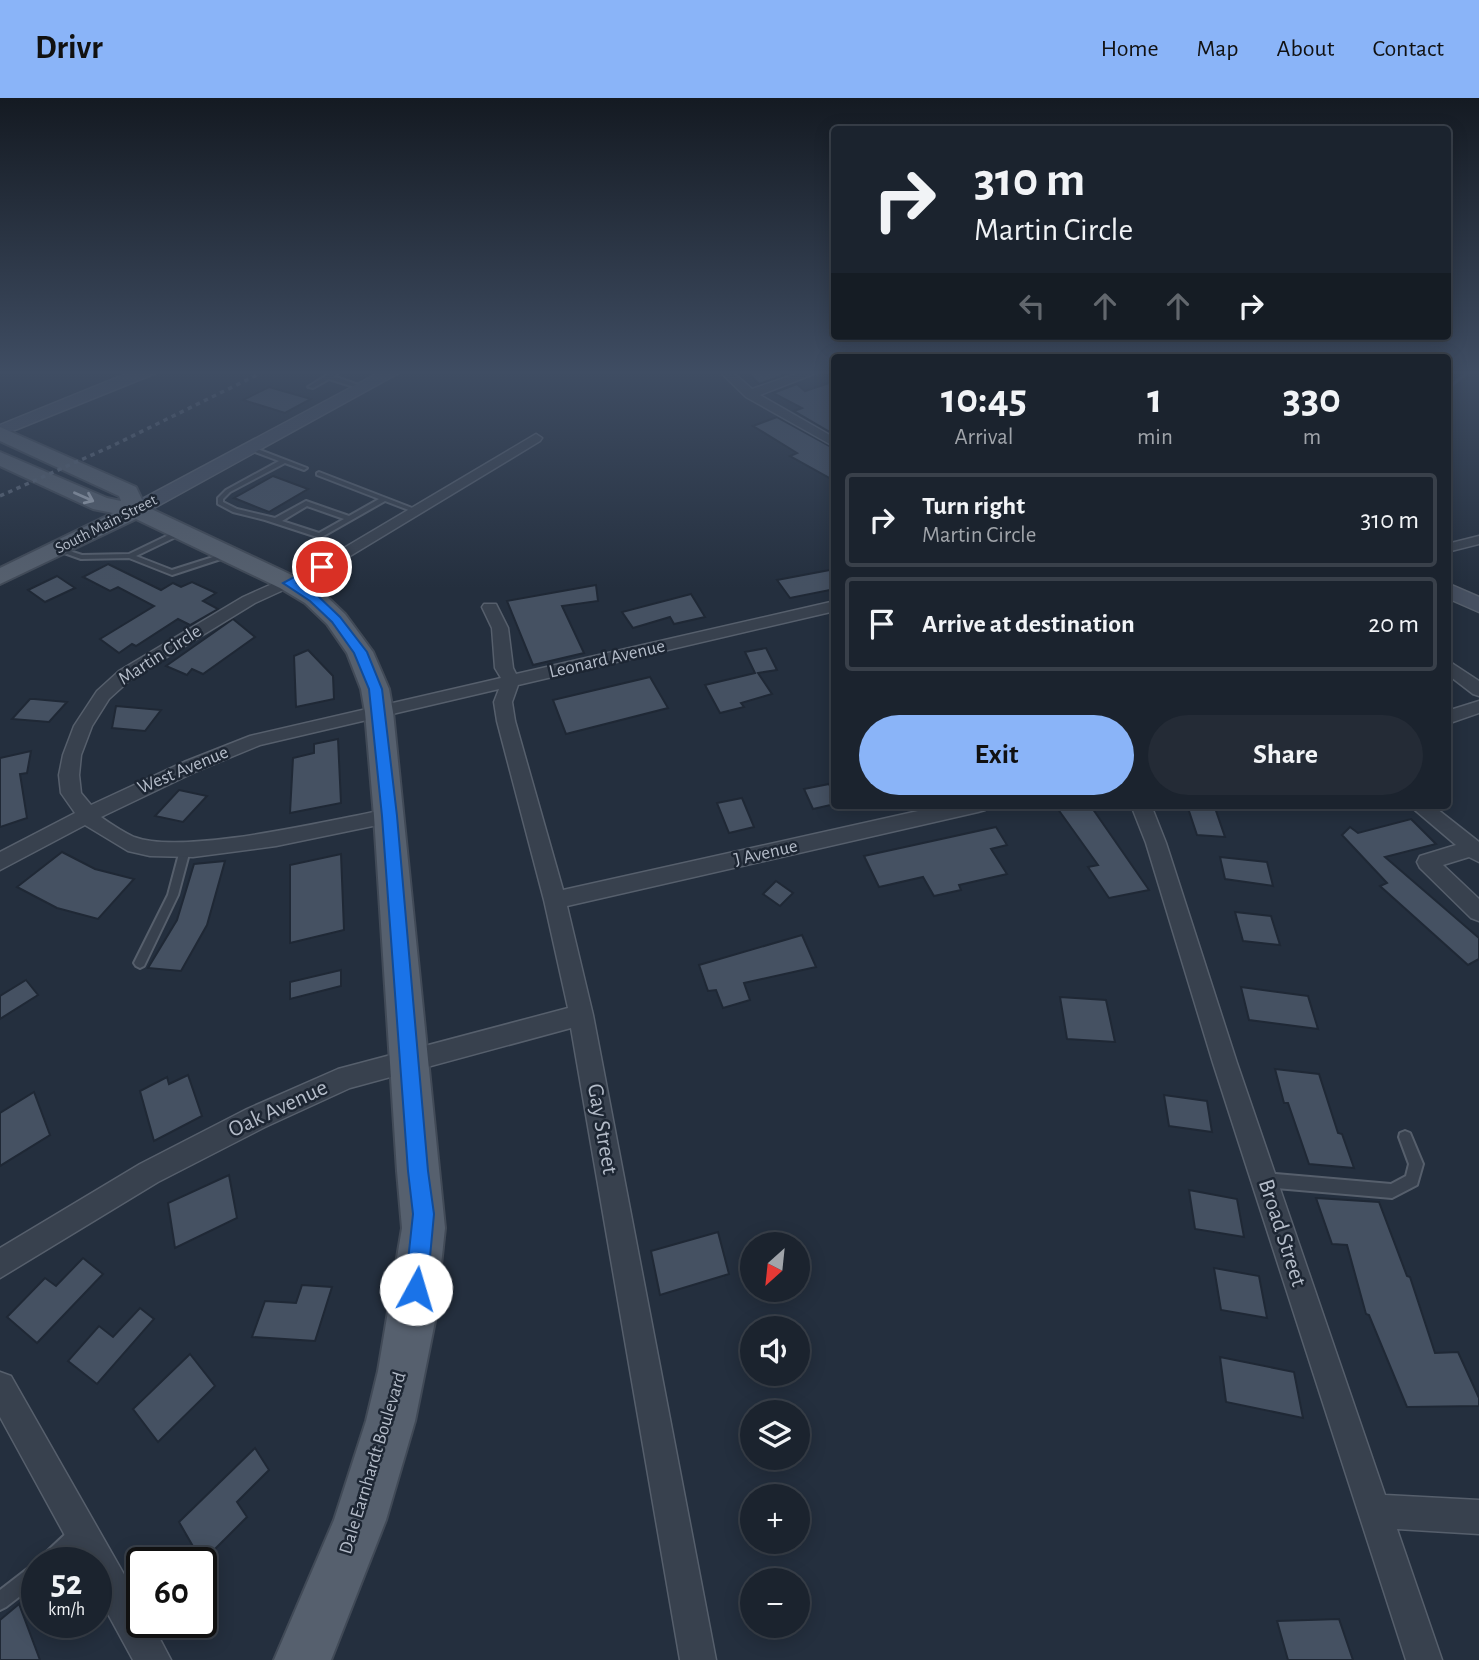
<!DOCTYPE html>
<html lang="en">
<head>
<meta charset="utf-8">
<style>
  :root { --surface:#1b232e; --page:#242b36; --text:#f1f3f6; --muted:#a0a4aa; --line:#39404a; --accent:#8ab4f8 }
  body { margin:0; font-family:"Alegreya Sans",sans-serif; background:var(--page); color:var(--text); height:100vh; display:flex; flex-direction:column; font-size:26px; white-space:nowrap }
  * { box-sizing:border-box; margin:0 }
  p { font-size:23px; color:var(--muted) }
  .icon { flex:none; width:38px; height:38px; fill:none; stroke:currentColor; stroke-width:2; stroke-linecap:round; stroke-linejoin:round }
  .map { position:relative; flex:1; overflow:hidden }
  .side { position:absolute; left:831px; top:256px; width:620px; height:455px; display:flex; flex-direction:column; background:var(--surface); border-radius:7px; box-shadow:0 4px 18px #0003,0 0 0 2px var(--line) }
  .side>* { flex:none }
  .banner { position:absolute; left:831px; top:28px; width:620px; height:214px; border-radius:7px; box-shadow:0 4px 18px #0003,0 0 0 2px var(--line); background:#1b232e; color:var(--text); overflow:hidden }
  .needle { width:46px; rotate:207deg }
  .buttons { position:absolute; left:740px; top:1134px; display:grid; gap:14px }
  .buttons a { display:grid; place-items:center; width:70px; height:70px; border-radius:50%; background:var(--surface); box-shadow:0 4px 18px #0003,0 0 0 2px var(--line); font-size:35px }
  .speed { position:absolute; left:21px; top:1449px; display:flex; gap:14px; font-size:35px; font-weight:700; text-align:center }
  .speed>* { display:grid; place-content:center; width:91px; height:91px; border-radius:50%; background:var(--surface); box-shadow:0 4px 18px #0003,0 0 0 2px var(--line); line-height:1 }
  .speed small { font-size:18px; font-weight:400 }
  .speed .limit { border:4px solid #111; border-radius:10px; background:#fff; color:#111 }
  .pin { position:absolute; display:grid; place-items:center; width:60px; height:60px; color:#fff; margin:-30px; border:4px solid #fff; border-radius:50%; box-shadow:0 2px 7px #0007 }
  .me { position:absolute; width:77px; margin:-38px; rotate:6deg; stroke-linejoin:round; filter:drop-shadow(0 0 5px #0008) }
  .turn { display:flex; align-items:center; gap:24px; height:147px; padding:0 28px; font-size:32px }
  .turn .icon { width:91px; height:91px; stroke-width:2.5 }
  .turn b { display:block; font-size:49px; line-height:60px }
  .lanes { display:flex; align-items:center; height:66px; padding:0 28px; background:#0003; justify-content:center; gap:35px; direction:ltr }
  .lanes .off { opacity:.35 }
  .eta { display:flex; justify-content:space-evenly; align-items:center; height:119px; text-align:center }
  .eta b { font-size:42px; font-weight:600; line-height:49px }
  .primary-button { display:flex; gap:14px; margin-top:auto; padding:14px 28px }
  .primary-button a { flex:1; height:80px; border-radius:42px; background:var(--accent); color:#111; font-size:28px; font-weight:600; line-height:80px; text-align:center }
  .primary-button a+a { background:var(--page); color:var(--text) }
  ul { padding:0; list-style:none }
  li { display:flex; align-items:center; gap:21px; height:94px; margin:0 14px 10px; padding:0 14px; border:4px solid var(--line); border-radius:7px }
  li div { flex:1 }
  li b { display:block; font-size:26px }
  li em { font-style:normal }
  header { display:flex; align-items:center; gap:42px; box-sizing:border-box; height:98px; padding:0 35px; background:var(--accent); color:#111 }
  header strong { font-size:33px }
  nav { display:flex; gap:38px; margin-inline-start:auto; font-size:24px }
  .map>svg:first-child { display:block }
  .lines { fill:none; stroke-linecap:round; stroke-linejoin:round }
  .stream { stroke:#394c67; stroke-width:3.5 }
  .building { fill:#455162; stroke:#1f2835; stroke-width:2 }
  .lane-casing { stroke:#565f6c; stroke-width:4 }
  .street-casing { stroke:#565f6c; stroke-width:3 }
  .secondary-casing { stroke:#565f6c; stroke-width:3 }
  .primary-casing { stroke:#414a57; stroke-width:4 }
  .lane { fill:#38414e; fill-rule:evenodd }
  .street { fill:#38414e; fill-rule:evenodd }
  .secondary { fill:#465061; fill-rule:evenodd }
  .primary { fill:#56606e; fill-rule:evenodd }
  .rail { stroke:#5a6575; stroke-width:3.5; stroke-dasharray:4.5 4.5; stroke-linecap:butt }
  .oneway { stroke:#a1aab7 }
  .route { fill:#1a73e8; stroke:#114b97; stroke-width:2 }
  .labels { text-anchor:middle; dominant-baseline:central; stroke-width:5; stroke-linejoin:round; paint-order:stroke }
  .far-street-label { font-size:16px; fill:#b4bcc9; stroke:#1d2633 }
  .street-label { font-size:19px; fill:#b4bcc9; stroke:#1d2633 }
  .near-street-label { font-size:23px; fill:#b4bcc9; stroke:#1d2633 }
</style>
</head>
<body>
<header>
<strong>Drivr</strong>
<nav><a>Home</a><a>Map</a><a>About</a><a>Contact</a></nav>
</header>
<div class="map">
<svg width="1479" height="1562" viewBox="0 0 1479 1562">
  <rect width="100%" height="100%" fill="#242f3e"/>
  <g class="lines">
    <path class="stream" d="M1447,291L1471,272"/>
  </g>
  <g class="building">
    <path d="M745,272H782L787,276L759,286Z"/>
    <path d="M835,283V337L794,313L802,310L773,295L797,286L805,293Z"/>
    <path d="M269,289L311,301L285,315L243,302Z"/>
    <path d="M777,319L835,351V383L790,358L797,355L753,328Z"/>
    <path d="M273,378L308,391L269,414L234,400Z"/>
    <path d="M108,466L161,492L173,485L181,489L192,484L216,495L203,503L218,511L190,527L178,521L136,548L132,546L119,555L100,541L154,508L118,489L110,493L83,479Z"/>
    <path d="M835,471V491L790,500L777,482Z"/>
    <path d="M57,478L75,490L45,504L28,492Z"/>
    <path d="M596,487L598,503L562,508L584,555L533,567L507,503Z"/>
    <path d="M691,496L705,519L674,526L670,519L633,530L622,514Z"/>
    <path d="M233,521L255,539L203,576L192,571L187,577L166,568Z"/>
    <path d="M766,550L777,572L758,575L772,596L741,605L744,609L720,615L705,587L755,575L745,554Z"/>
    <path d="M308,552L333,578L334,601L296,609L294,558Z"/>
    <path d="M650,579L668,610L566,636L553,602Z"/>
    <path d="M30,601H34L67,604L49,624L12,621Z"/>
    <path d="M116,608L161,612L145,633L112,630Z"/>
    <path d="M338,641L341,705L290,715L293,660L314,655V646Z"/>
    <path d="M31,653L27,675L20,676L27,720L0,729V660Z"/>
    <path d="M829,686L835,698V706L813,711L804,691Z"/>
    <path d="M179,692L207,698L183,724L155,718Z"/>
    <path d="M742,700L754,729L729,735L717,705Z"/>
    <path d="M1055,707H1090L1149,792L1109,800L1088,769L1098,767Z"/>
    <path d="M1187,707H1214L1225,739L1197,737Z"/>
    <path d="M1411,721L1436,746L1385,759L1479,840V861L1468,867L1380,788L1387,785L1342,737L1350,729L1358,735Z"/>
    <path d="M996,729L1007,747L991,751L1007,776L959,787L961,792L934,798L923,779L879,789L864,758Z"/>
    <path d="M62,754L95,771L134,781L98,821L57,810L17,789Z"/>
    <path d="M341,756L344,832L290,845V767Z"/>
    <path d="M1220,759L1267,764L1273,788L1225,781Z"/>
    <path d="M225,763L207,827L181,873L148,870L177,822L194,766Z"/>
    <path d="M776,783L793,795L780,808L763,796Z"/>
    <path d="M1235,814L1271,818L1280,847L1243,843Z"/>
    <path d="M802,837L816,869L744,885L750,902L723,910L716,892L708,893L699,867Z"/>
    <path d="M341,872V888L290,901V884Z"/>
    <path d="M26,882L38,897L0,921V898Z"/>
    <path d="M1241,889L1308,898L1318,931L1249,922Z"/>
    <path d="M1060,899L1106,902L1115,944L1067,941Z"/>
    <path d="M1275,971L1319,976L1338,1035L1342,1036L1354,1070L1309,1066L1288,1005H1284Z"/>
    <path d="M188,977L202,1018L154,1043L140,993L167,979L169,986Z"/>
    <path d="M34,994L50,1037L0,1068V1015Z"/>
    <path d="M1164,997L1207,1003L1212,1034L1169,1028Z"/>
    <path d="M229,1077L237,1120L175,1150L168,1105Z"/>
    <path d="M1189,1092L1237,1101L1244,1139L1195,1131Z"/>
    <path d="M1316,1100L1379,1104L1407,1178L1410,1179L1435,1255L1458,1254L1479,1300V1308L1407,1309L1369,1217L1366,1216L1347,1147L1332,1146Z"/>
    <path d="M718,1134L729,1176L660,1197L651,1153Z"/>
    <path d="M83,1160L103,1176L37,1245L7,1219L45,1180L56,1188Z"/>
    <path d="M1214,1170L1259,1178L1267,1220L1221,1212Z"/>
    <path d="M302,1187L332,1189L315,1243L252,1239L265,1203L296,1205Z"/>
    <path d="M140,1210L154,1221L97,1286L68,1263L99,1228L113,1239Z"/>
    <path d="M190,1256L215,1288L158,1344L133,1311Z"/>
    <path d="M1220,1259L1294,1274L1303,1320L1226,1304Z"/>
    <path d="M255,1350L269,1372L237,1404L247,1419L202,1464L179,1424Z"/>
    <path d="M19,1506L40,1562H0V1522Z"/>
    <path d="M1339,1521L1353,1562H1288L1277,1523Z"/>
  </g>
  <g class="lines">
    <defs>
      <g id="lane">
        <path d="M335,272H342L333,278L367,290L364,292L329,281L313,290L308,289Z"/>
        <path d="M252,349L307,370L304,372L285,365L230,394L223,401V404L237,411L275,420L306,403L349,418L379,401L317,377V375L319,374L420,413L414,414L385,403L320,440L265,422L233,414L218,406V400L226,392L279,363L250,352L249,351ZM307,408L344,421L319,435L282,423Z"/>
        <path d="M181,431H184V435L136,458L172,472L229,454L236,456L172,477L129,460L81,461L53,451L57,449L82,457L129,456Z"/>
        <path d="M185,748L190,752L178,797L144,868L140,870L136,868L134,865L168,797L180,752Z"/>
        <path d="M1405,1033L1410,1035L1423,1066L1417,1087L1392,1100L1264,1089L1259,1087L1257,1082L1259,1077L1264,1075L1391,1086L1406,1078L1409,1066L1399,1039L1400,1035Z"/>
        <path d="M78,1428L84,1430L86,1436L84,1442L60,1465H39L41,1459L72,1430Z"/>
        <path d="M37,1466V1485L6,1509L0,1512V1492L31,1468Z"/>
      </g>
      <g id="street">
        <path d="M718,272H730L752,291L808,272H824L760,297L835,340V349L746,299Z"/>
        <path d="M536,336L542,340L540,343L327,472L255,505L131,581L109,601L92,628L81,657L79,677L81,695L91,707L184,664L250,638L501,580L495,570L492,530L482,509L484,506H496L508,530L513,570L516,576L835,503V513L518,587L512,604L515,623L563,792L945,707H988L985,712L978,714L567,808L593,917L716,1562H680L571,930L350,990L265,1029L158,1084L0,1180V1150L140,1066L247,1011L338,971L568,910L544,802L497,623L494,604L499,591L260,647L197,673L101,719C111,726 123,734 134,739C184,758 334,721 390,711L397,713L400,718L397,723L276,748L193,759L150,758L128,753L85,727L0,772V754L75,715L61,695L59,677L63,657L74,628L97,593L119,573L243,499L317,466Z"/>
        <path d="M1479,438V446L1447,454V446Z"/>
        <path d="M1447,562L1479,583V598L1473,596L1447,576Z"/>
        <path d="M1479,603V615L1447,626V613Z"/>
        <path d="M1131,707H1151L1166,745L1237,965L1385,1397L1479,1402V1436L1397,1431L1442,1562H1406L1213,965L1146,745Z"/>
        <path d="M1409,707H1432L1479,744V764L1469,759L1443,767L1479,801V823L1471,820L1420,770L1417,764L1420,758L1456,747Z"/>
        <path d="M0,1274L11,1278L142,1508V1524H151L171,1562H133L96,1494V1465H80L0,1319Z"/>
      </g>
      <g id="secondary">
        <path d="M136,272H158L156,275L0,338V327Z"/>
        <path d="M384,272H404L143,416H129L126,412L129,408Z"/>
        <path d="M1447,485L1479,499V514L1447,500Z"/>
      </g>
      <path id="primary" d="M0,329L136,389L145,408L298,480L323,495L345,516L373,554L389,591L393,614L445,1130L435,1223L415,1323L386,1422L331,1562H274L334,1422L366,1323L378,1273L402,1130L397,1073L374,718L365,614L361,591L347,555L327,526L305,505L280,490L136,421L0,486V470L113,415L93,411L0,368V354L107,400L121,403L119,398L0,343Z"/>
    </defs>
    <use href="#lane" class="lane-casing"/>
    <use href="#street" class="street-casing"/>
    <use href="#secondary" class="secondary-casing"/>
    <use href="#primary" class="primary-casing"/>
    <use href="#lane" class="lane"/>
    <use href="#street" class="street"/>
    <use href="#secondary" class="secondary"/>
    <use href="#primary" class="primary"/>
    <path class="rail" d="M0,398L112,348L267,272"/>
  </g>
  <defs><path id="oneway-shaft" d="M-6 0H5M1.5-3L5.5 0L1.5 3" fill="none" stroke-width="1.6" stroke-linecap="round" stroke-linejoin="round" transform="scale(1.75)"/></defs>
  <use class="oneway" href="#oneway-shaft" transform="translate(84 399) rotate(24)"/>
  <linearGradient id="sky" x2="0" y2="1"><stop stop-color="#141a22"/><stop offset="0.56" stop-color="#3f4d63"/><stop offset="1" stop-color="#3f4d63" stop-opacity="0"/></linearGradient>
  <rect width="1479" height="490" fill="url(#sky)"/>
  <path class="route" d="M318,466L328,469L297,485L318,498L340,519L367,554L382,591L397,718L428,1073L434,1116L427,1191L424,1199L416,1202L408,1199L405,1191L413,1116L408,1073L382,718L369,591L354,555L332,524L310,503L283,485Z"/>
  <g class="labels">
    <g class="far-street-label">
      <text transform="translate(106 426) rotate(-27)">South Main Street</text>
    </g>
    <g class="street-label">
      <text transform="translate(160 557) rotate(-33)">Martin Circle</text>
      <text transform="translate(607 561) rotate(-13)">Leonard Avenue</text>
      <text transform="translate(183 672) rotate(-23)">West Avenue</text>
      <text transform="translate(766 755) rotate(-13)">J Avenue</text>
      <text transform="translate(373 1365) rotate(-73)">Dale Earnhardt Boulevard</text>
    </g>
    <g class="near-street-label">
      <text transform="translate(278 1011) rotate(-25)">Oak Avenue</text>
      <text transform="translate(602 1031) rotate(80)">Gay Street</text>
      <text transform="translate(1282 1135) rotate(72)">Broad Street</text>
    </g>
  </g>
</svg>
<div class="buttons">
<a><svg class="needle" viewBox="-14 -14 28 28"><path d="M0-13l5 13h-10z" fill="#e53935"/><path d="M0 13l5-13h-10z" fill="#a0a4aa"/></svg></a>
<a><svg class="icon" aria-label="sound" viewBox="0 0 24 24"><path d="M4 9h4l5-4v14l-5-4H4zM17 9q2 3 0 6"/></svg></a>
<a><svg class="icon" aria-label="layers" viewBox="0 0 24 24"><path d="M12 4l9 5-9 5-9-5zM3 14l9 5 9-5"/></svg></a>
<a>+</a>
<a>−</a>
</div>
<div class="speed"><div>52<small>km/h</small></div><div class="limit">60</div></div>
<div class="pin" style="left:322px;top:469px;background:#d93025"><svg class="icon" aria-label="arrive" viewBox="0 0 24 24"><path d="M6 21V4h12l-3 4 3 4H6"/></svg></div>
<svg class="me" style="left:416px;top:1191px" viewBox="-20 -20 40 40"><circle r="19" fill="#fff"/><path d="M0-13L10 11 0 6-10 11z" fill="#1a73e8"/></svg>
<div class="banner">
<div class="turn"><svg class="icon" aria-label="right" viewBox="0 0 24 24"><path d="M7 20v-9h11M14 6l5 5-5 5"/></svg><div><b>310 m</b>Martin Circle</div></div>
<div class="lanes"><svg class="icon off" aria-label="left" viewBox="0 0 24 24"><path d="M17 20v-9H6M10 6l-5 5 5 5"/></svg><svg class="icon off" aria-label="ahead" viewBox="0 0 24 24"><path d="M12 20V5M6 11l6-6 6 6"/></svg><svg class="icon off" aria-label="ahead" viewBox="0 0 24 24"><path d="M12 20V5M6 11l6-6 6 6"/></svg><svg class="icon" aria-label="right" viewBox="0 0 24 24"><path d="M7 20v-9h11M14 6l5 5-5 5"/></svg></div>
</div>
<section class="side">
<div class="eta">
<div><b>10:45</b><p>Arrival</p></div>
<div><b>1</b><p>min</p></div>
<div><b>330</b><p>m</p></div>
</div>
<ul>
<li><svg class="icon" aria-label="right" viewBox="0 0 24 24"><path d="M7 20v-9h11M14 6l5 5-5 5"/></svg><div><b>Turn right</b><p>Martin Circle</p></div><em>310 m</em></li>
<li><svg class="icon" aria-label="arrive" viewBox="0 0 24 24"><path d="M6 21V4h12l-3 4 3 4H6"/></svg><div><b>Arrive at destination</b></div><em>20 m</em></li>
</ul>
<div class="primary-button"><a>Exit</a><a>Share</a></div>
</section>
</div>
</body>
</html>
